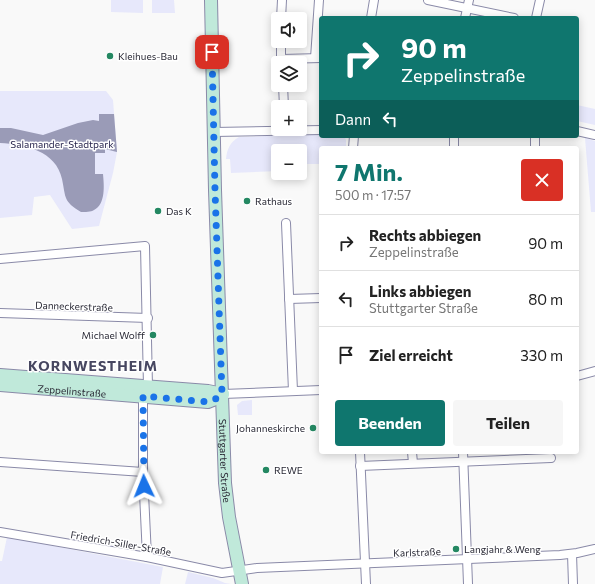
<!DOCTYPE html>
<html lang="de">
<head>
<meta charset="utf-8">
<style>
  :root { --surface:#fff; --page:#f6f6f6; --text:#222; --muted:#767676; --line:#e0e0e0; --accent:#0f766e }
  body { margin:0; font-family:Commissioner,sans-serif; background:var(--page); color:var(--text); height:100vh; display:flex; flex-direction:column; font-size:15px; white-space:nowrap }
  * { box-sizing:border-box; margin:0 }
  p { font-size:13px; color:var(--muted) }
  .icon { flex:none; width:22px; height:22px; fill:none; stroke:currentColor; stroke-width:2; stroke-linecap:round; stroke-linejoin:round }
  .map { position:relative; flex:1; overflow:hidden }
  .panel { position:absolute; left:319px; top:146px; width:260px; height:308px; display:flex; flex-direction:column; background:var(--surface); border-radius:4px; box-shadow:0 2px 10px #0003 }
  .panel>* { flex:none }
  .guide { position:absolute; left:319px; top:16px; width:260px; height:122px; border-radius:4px; box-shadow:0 2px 10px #0003; background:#0f766e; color:#fff; overflow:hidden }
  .tools { position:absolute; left:271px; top:12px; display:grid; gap:8px }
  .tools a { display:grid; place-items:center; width:36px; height:36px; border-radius:4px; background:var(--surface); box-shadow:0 2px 10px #0003; font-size:20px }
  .pin { position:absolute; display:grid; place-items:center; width:34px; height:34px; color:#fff; margin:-17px; border-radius:8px; box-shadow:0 2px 6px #0006 }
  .me { position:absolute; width:44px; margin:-22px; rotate:358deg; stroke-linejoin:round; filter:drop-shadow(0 0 3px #0008) }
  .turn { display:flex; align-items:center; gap:14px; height:84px; padding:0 16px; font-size:18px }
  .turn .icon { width:52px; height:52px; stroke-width:2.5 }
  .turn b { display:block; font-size:28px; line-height:34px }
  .then { display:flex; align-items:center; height:38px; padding:0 16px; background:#0003; gap:8px; font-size:15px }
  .round { display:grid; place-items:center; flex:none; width:42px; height:42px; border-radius:4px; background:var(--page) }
  .head { display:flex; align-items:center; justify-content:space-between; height:68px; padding:0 16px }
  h1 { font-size:24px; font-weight:700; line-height:30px; color:var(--accent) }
  .primary-button { display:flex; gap:8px; margin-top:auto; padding:8px 16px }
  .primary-button a { flex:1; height:46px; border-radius:4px; background:var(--accent); color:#fff; font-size:16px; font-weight:700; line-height:46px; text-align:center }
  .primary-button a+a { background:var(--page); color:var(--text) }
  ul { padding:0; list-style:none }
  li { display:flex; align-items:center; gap:12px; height:56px; padding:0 16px; border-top:1px solid var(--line) }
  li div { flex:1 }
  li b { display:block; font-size:15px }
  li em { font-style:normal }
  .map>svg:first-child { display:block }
  .green { fill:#e7e8fb }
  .water { fill:#9a9bb7 }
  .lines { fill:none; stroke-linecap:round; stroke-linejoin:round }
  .street-casing { stroke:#8a8aa8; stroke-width:10 }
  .secondary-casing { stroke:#8a8aa8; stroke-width:14 }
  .street { stroke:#fff; stroke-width:8 }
  .secondary { stroke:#c0e9da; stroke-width:12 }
  .route { stroke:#1a73e8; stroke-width:7; stroke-dasharray:0 12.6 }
  .poi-dot { fill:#248862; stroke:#fff; stroke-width:1.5 }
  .labels { text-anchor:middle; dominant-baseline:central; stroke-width:3; stroke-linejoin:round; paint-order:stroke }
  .poi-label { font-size:10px; fill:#2a2a36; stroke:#fff; text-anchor:start }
  .park-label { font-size:10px; fill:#27244c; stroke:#fff }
  .street-label { font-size:10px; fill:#2a2a36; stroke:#fff }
  .district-label { font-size:14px; font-weight:bold; letter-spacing:1px; fill:#474761; stroke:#fff }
</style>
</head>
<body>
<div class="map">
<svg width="595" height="584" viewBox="0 0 595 584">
  <rect width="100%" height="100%" fill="#f9f9f9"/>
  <g class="green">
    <path d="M111,0H143V13L111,12Z"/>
    <path d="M152,0H174L175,13H152Z"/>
    <path d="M0,91H106L113,100L117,152L113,173L99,226L72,229L50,195L34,197L32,215L0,218Z"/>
    <path d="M577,105L595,109V125L577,121Z"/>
    <path d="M321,134V136H344L346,140V148H321V164H300V151H278V171L231,173L230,159H226C227,149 230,142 239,137Z"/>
    <path d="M585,138L595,141V212H591Z"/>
    <path d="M252,400V415H238L237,405L242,401Z"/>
    <path d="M7,537L163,567L160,584H0V561H2Z"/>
    <path d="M188,572L213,578L225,583L231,584H185Z"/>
  </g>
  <path class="water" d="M99,114H114L117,152L105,149V153H95V174H103C104,185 106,204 94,210C91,212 85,212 81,212C63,201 66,198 62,179C56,151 25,144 0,143V128H11L43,135L78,123L93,120L99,121Z"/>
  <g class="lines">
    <defs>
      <g id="street">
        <path d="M428,0L514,18"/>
        <path d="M371,18L374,0"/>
        <path d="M465,18L469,0"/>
        <path d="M536,18L540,0"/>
        <path d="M281,19L282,0"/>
        <path d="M281,41V63"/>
        <path d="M315,58L319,0"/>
        <path d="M281,59L321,58"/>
        <path d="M283,85L284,107"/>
        <path d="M577,131L595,135"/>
        <path d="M214,132L321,130"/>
        <path d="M454,136V148"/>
        <path d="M535,136V148"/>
        <path d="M353,148L354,136"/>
        <path d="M286,223L293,391"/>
        <path d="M0,259L145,246L148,387L143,396V472L147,557"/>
        <path d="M289,299L321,298"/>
        <path d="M0,313L148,318"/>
        <path d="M577,376L595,371"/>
        <path d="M223,394L321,390"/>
        <path d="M360,452L366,584"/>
        <path d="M412,452L413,463"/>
        <path d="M463,452L468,584"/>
        <path d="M0,462L143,472"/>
        <path d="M360,466L551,458"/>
        <path d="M0,532L147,557L222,573L257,568L560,555L577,553L595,549"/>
        <path d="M572,554L573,584"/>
      </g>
      <g id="secondary">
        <path id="s1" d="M211,0L215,190L225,483L229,517L242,584"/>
        <path d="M0,375L208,391L223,394"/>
        <path id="s2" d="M0,385L208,402L213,400L223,394"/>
      </g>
    </defs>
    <use href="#street" class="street-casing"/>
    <use href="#secondary" class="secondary-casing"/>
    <use href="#street" class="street"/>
    <use href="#secondary" class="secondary"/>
  </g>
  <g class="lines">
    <path class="route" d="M144,486L143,396L208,402L214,400L222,394L215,190L212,52"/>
  </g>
  <g class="poi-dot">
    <circle cx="110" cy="56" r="4"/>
    <circle cx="247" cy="201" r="4"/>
    <circle cx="158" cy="211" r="4"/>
    <circle cx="153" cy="335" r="4"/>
    <circle cx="313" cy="428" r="4"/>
    <circle cx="266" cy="470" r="4"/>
    <circle cx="456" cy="549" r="4"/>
  </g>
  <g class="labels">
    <g class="poi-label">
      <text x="118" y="56">Kleihues-Bau</text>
      <text x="255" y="201">Rathaus</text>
      <text x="166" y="211">Das K</text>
      <text x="145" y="335" text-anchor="end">Michael Wolff</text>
      <text x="305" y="428" text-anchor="end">Johanneskirche</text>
      <text x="274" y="470">REWE</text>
      <text x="464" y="549">Langjahr &amp; Weng</text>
    </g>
    <g class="park-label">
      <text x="62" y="144">Salamander-Stadtpark</text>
    </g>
    <g class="street-label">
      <text transform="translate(74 306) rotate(2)">Danneckerstraße</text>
      <text stroke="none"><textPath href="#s2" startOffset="72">Zeppelinstraße</textPath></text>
      <text stroke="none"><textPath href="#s1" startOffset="461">Stuttgarter Straße</textPath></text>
      <text transform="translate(121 543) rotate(10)">Friedrich-Siller-Straße</text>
      <text transform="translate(417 552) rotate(-2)">Karlstraße</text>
    </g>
    <g class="district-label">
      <text x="93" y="365">KORNWESTHEIM</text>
    </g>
  </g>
</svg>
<div class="tools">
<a><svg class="icon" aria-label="sound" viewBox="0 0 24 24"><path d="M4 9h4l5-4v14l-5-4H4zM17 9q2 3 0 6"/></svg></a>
<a><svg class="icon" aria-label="layers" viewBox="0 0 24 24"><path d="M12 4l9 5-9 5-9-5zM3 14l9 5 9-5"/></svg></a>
<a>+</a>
<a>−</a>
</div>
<div class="pin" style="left:212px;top:52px;background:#d93025"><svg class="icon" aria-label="arrive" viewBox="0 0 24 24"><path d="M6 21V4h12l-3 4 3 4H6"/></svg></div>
<svg class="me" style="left:144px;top:486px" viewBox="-20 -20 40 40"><path d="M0-17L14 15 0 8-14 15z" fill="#1a73e8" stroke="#fff" stroke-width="4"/></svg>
<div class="guide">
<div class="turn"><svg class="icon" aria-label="right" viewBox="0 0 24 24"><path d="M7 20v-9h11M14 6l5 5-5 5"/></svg><div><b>90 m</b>Zeppelinstraße</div></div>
<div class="then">Dann<svg class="icon" aria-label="left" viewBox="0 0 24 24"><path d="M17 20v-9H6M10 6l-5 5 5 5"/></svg></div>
</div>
<section class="panel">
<div class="head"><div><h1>7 Min.</h1><p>500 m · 17:57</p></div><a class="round" style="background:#d93025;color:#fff"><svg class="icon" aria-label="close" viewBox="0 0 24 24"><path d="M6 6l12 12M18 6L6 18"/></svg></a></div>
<ul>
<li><svg class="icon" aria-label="right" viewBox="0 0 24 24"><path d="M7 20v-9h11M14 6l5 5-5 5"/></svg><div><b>Rechts abbiegen</b><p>Zeppelinstraße</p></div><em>90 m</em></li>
<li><svg class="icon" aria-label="left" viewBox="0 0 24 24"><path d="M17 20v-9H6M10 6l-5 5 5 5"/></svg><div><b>Links abbiegen</b><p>Stuttgarter Straße</p></div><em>80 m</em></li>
<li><svg class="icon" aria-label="arrive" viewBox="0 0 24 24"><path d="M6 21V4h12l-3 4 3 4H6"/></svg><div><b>Ziel erreicht</b></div><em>330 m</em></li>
</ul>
<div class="primary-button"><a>Beenden</a><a>Teilen</a></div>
</section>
</div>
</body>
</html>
